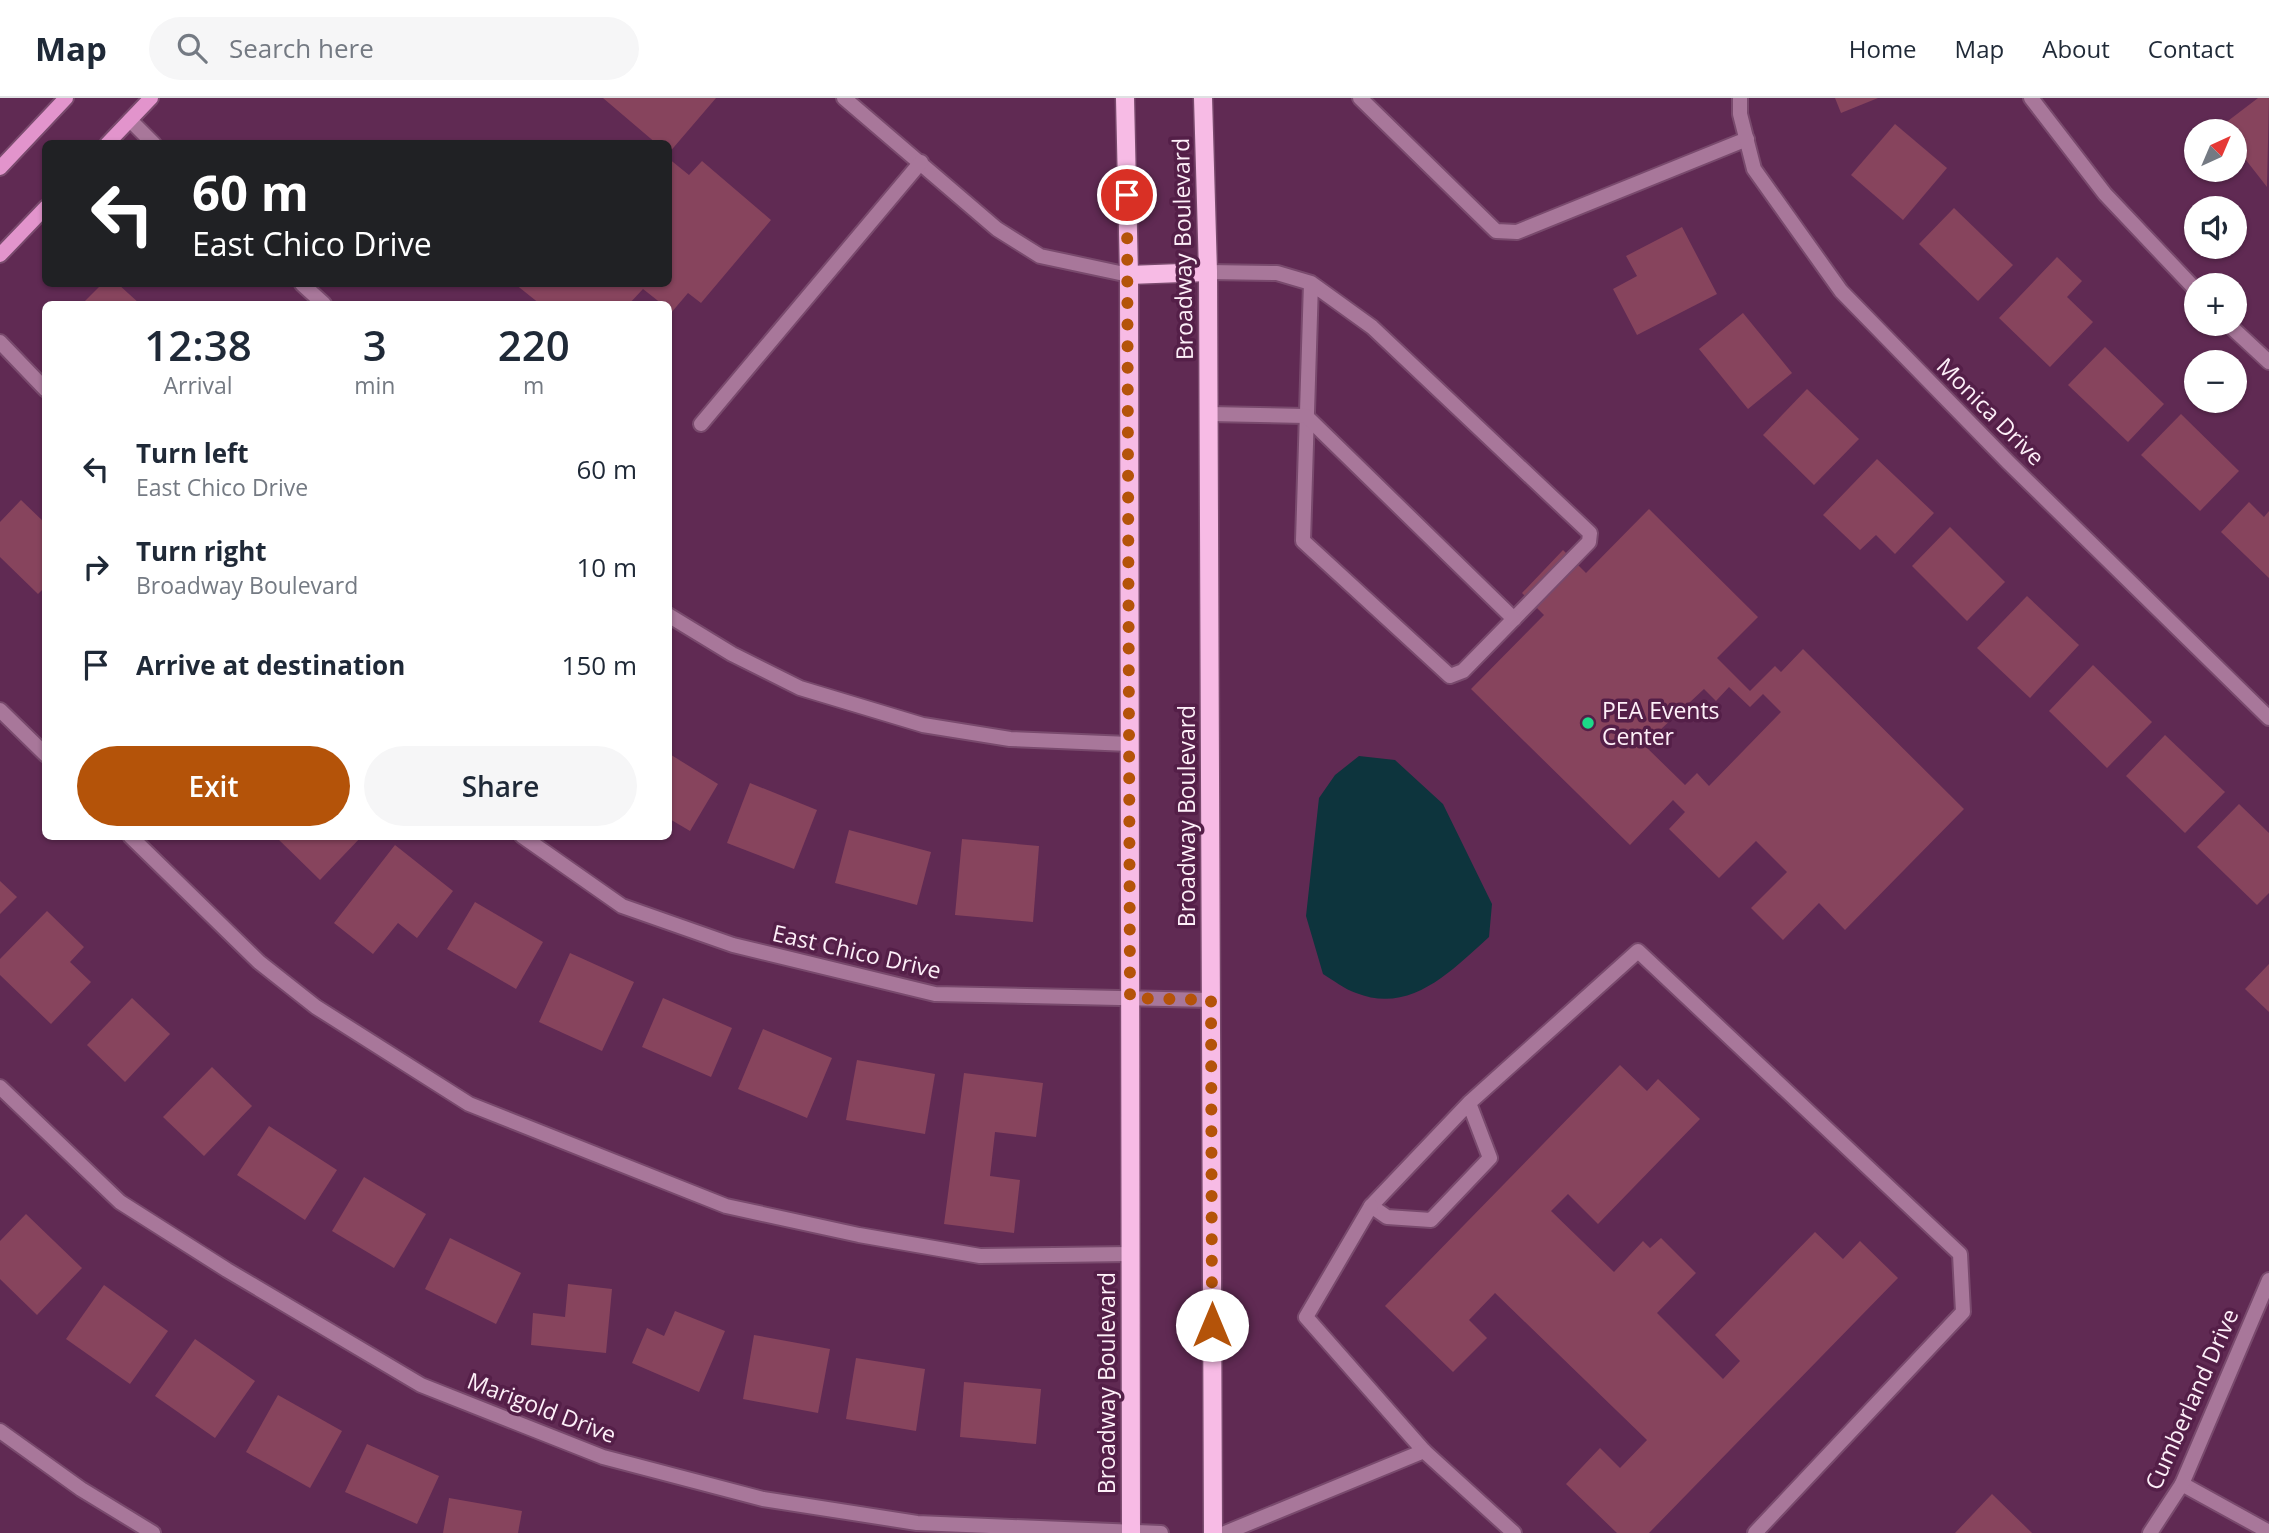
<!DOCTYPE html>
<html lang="en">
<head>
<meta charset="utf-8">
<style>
  :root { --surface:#fff; --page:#f6f6f7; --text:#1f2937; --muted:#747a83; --line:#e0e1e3; --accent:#b45309 }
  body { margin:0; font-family:"Open Sans",sans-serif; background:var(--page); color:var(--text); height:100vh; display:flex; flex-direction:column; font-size:26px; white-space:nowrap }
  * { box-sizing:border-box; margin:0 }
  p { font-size:23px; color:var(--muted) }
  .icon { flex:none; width:38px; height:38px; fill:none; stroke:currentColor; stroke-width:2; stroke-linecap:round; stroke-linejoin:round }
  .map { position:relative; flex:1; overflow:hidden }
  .sheet { position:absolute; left:42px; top:203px; width:630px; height:539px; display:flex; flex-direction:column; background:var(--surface); border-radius:10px; box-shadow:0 2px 5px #0004 }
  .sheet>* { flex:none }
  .top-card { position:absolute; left:42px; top:42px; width:630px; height:147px; border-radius:10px; box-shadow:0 2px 5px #0004; background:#202124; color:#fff; overflow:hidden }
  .needle { width:46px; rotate:44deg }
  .fabs { position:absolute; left:2184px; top:21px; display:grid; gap:14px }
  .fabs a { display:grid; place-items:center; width:63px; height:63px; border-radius:50%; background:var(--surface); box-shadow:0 2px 5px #0004; font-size:35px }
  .pin { position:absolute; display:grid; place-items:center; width:60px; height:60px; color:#fff; margin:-30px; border:4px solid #fff; border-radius:50%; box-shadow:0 2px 7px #0007 }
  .me { position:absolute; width:77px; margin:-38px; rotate:0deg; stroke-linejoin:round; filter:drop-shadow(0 0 5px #0008) }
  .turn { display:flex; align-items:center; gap:24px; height:147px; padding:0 35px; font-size:32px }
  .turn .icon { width:91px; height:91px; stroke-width:2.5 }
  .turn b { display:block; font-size:49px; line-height:60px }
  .eta { display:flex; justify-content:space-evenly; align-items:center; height:119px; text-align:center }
  .eta b { font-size:42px; font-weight:600; line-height:49px }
  .button { display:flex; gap:14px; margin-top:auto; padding:14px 35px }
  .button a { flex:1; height:80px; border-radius:42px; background:var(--accent); color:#fff; font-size:28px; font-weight:600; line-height:80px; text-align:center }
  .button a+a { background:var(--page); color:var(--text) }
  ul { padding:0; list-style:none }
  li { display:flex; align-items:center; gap:21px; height:98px; padding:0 35px }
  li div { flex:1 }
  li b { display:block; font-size:26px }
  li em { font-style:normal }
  header { display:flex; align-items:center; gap:42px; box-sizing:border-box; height:98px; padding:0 35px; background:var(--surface); border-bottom:2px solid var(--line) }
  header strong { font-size:33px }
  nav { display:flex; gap:38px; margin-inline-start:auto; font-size:24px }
  .search { width:490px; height:63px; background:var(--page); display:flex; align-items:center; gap:18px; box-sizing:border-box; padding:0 24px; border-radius:38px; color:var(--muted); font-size:26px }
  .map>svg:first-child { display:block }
  .water { fill:#0d343d }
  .building { fill:#87445d; fill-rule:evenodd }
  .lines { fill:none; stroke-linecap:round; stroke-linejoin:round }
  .service-casing { stroke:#794a6d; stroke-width:18 }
  .minor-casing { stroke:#794a6d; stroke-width:18 }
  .tertiary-casing { stroke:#794a6d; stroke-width:18 }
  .secondary-casing { stroke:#794a6d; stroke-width:18 }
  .primary-casing { stroke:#794a6d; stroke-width:21 }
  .service { stroke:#a8779a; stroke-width:14 }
  .minor { stroke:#a8779a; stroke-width:14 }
  .tertiary { stroke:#a8779a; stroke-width:14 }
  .secondary { stroke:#e294cc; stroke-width:14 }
  .primary { stroke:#f7bbe5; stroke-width:18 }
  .route { stroke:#b45309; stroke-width:12; stroke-dasharray:0 21.6 }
  .poi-dot { fill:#1cd988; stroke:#541f48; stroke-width:2.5 }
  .labels { text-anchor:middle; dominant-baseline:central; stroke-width:7; stroke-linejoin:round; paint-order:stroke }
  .street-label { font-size:23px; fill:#fdeff8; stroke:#541f48 }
  .poi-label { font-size:23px; fill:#fdeff8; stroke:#541f48; text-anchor:start }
</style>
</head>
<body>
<header>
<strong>Map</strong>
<div class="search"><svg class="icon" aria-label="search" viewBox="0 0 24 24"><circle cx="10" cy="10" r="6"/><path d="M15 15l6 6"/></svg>Search here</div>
<nav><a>Home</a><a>Map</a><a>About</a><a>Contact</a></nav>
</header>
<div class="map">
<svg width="2269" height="1435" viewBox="0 0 2269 1435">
  <rect width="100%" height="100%" fill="#602a53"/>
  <path class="water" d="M1359,658L1395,662L1443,706L1492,806L1489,839C1452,872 1411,917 1356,895C1344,891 1333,882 1323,876L1306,818L1319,700L1335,677Z"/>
  <g class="building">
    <path d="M603,0H716L668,56V46H657Z"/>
    <path d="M1835,0H1878L1841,15Z"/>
    <path d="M2258,0H2269L2267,89L2235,48V33H2223L2220,29Z"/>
    <path d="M1895,26L1947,70L1903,122L1851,77Z"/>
    <path d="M668,60L689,77L702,63L771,122L701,205L688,195L671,215L668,206H662L643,191L629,206H540L515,186H668Z"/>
    <path d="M1954,110L2013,167L1978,203L1919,146Z"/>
    <path d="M1682,129L1717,196L1637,237L1613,191L1637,178L1626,158Z"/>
    <path d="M2057,159L2082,183L2067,199L2093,224L2050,269L1999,220Z"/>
    <path d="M102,186H118L140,206H82Z"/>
    <path d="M1743,215L1792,275L1748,311L1699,251Z"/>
    <path d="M2105,249L2164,306L2128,344L2068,287Z"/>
    <path d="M1807,291L1859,341L1814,387L1763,337Z"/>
    <path d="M2181,316L2239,373L2200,413L2141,357Z"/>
    <path d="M1877,361L1934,415L1895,456L1876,437L1860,452L1823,417Z"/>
    <path d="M21,402L46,426V488L38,496L0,459V424Z"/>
    <path d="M2249,404L2264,419L2269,413V480L2221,434Z"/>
    <path d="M1649,411L1758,519L1717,560L1750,593L1775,568L1781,574L1803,551L1964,711L1845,832L1819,805L1783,842L1751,810L1787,774L1756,743L1719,780L1669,731L1685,714L1673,702L1630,747L1471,591L1544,517L1522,495L1563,452L1586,475ZM1729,589L1750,609L1763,596L1781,614L1709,688L1697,675L1685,687L1644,647L1704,591L1716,603Z"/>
    <path d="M1950,429L2005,484L1967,523L1912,468Z"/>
    <path d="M2027,498L2079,547L2030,600L1977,550Z"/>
    <path d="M2093,567L2152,624L2107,670L2049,613Z"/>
    <path d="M2165,637L2225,694L2185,735L2126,678Z"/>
    <path d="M668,655L718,686L690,733L668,720Z"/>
    <path d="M750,685L817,712L794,771L727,745Z"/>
    <path d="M2239,706L2269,735V795L2257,807L2197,749Z"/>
    <path d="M849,732L931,754L917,807L835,785Z"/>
    <path d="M275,738H362L320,782Z"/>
    <path d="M962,741L1039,748L1033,824L955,817Z"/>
    <path d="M395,747L453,793L417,840L398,825L373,856L334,825Z"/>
    <path d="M0,783L17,799L0,816Z"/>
    <path d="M475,804L543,844L516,891L447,851Z"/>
    <path d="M47,813L84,849L70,864L91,884L51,926L0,877V861Z"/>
    <path d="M570,855L634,884L602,953L539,924Z"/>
    <path d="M2269,866V914L2245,891Z"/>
    <path d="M132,900L170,936L125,984L87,947Z"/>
    <path d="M663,900L732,930L711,979L642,949Z"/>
    <path d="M763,931L832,960L807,1020L738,991Z"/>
    <path d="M857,962L935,976L925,1036L846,1022Z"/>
    <path d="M1620,967L1647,993L1658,981L1700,1021L1598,1126L1568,1096L1551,1113L1614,1174L1643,1143L1650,1150L1661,1140L1696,1175L1657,1215L1723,1281L1740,1263L1715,1237L1815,1134L1843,1161L1860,1143L1898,1180L1649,1435H1617L1566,1386L1600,1350L1620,1370L1647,1342L1495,1195L1469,1222L1487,1240L1453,1274L1385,1208Z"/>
    <path d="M212,969L252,1008L204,1058L163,1019Z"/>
    <path d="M964,975L1043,985L1036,1039L995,1034L990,1078L1020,1082L1014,1135L944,1126Z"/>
    <path d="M269,1028L337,1072L305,1122L237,1077Z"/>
    <path d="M364,1079L426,1116L394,1170L332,1133Z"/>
    <path d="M26,1116L82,1170L37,1217L0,1181V1143Z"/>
    <path d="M450,1140L521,1175L496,1226L425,1191Z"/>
    <path d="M568,1186L612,1191L606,1255L531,1247L533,1215L565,1219Z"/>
    <path d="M104,1187L168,1233L130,1286L66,1241Z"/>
    <path d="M675,1213L725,1233L699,1294L632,1265L647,1230L664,1238Z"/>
    <path d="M754,1237L830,1251L818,1315L743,1301Z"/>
    <path d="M195,1241L255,1283L215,1340L155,1298Z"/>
    <path d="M856,1260L925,1271L916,1333L846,1321Z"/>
    <path d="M964,1284L1041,1291L1036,1346L960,1339Z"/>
    <path d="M278,1297L342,1333L310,1390L246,1354Z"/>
    <path d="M367,1346L439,1378L417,1426L345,1394Z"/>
    <path d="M1992,1396L2032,1435H1955Z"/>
    <path d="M449,1400L522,1413L518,1435H443Z"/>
  </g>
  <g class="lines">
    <defs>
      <g id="service">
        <path d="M844,0L997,131L1040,158L1129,177"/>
        <path d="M1360,0L1496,133L1517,134L1747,41"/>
        <path d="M2031,0L2105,96L2196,192"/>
        <path d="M130,22L154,46"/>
        <path d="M1208,174L1277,175L1311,185L1372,229L1590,435L1589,444L1463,573L1450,578L1303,443L1311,185"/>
        <path d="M302,186L324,206"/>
        <path d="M2228,226L2269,264"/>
        <path d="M1209,316L1306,318L1514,521"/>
        <path d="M701,326L921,64"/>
        <path d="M668,517L732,556L800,590L923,627L1010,641L1129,646"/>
        <path d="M0,612L46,657"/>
        <path d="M130,738L259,864L316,909L469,1006L726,1108L859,1137L980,1158L1130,1156"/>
        <path d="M1469,1005L1490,1060L1431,1122L1387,1119L1371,1108L1469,1005L1638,853L1960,1156L1963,1214L1755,1435"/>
        <path d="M1371,1108L1306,1219L1424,1353"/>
        <path d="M0,1333L81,1391L153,1435"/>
        <path d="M1225,1435L1424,1353L1514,1435"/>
      </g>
      <g id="minor">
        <path d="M1740,0V16L1754,71L1841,193L2008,364L2269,620"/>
        <path d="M0,244L46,292"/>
        <path d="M522,738L622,808L733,847L935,896L1211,902"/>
        <path d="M0,989L120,1104L227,1172L421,1287L603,1359L763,1401L917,1425L1161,1435"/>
        <path d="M2182,1386L2269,1434"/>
      </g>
      <path id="tertiary" d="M2150,1435L2182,1386L2269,1182"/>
      <g id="secondary">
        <path d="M107,46L151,0"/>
        <path d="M0,70L66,0"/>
        <path d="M0,157L46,109"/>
      </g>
      <g id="primary">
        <path d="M1125,0L1129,177L1131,1435"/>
        <path d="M1203,0L1208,174L1213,1435"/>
        <path d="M1129,177L1208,174"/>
      </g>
    </defs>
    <use href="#service" class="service-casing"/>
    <use href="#minor" class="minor-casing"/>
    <use href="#tertiary" class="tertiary-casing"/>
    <use href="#secondary" class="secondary-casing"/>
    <use href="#primary" class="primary-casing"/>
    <use href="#service" class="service"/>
    <use href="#minor" class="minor"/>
    <use href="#tertiary" class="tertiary"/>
    <use href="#secondary" class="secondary"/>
    <use href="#primary" class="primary"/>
  </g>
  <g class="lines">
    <path class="route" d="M1127,97L1130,900L1211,902L1212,1227"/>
  </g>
  <circle class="poi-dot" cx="1588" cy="625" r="7"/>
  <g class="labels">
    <g class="street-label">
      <text transform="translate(1182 151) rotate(-91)">Broadway Boulevard</text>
      <text transform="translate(1991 313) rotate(45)">Monica Drive</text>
      <text transform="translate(1186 718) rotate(-90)">Broadway Boulevard</text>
      <text transform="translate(857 853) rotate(13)">East Chico Drive</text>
      <text transform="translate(1106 1285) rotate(-90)">Broadway Boulevard</text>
      <text transform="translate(2191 1301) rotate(-66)">Cumberland Drive</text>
      <text transform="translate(542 1309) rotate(21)">Marigold Drive</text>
    </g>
    <g class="poi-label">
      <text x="1602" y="612">PEA Events<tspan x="1602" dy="26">Center</tspan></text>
    </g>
  </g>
</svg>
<div class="fabs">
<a><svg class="needle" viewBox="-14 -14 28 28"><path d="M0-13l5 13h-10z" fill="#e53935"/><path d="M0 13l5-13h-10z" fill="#747a83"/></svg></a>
<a><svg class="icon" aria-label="sound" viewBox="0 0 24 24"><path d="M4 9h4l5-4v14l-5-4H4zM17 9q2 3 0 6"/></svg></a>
<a>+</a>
<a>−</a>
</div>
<div class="pin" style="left:1127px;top:97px;background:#d93025"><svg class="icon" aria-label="arrive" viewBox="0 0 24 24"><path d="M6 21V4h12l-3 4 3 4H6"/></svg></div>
<svg class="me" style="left:1212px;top:1227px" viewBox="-20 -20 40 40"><circle r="19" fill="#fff"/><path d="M0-13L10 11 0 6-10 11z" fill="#b45309"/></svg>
<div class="top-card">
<div class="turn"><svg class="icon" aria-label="left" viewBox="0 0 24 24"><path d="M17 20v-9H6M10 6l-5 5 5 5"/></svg><div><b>60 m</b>East Chico Drive</div></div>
</div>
<section class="sheet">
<div class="eta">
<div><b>12:38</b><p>Arrival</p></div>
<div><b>3</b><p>min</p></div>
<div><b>220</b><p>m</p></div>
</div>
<ul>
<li><svg class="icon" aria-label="left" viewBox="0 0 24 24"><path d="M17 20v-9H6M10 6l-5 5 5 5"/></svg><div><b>Turn left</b><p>East Chico Drive</p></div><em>60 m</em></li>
<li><svg class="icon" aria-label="right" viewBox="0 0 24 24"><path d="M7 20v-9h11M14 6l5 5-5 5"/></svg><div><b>Turn right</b><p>Broadway Boulevard</p></div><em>10 m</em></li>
<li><svg class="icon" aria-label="arrive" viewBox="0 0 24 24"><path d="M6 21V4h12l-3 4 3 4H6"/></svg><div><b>Arrive at destination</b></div><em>150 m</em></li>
</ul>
<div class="button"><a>Exit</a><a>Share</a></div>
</section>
</div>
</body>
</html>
